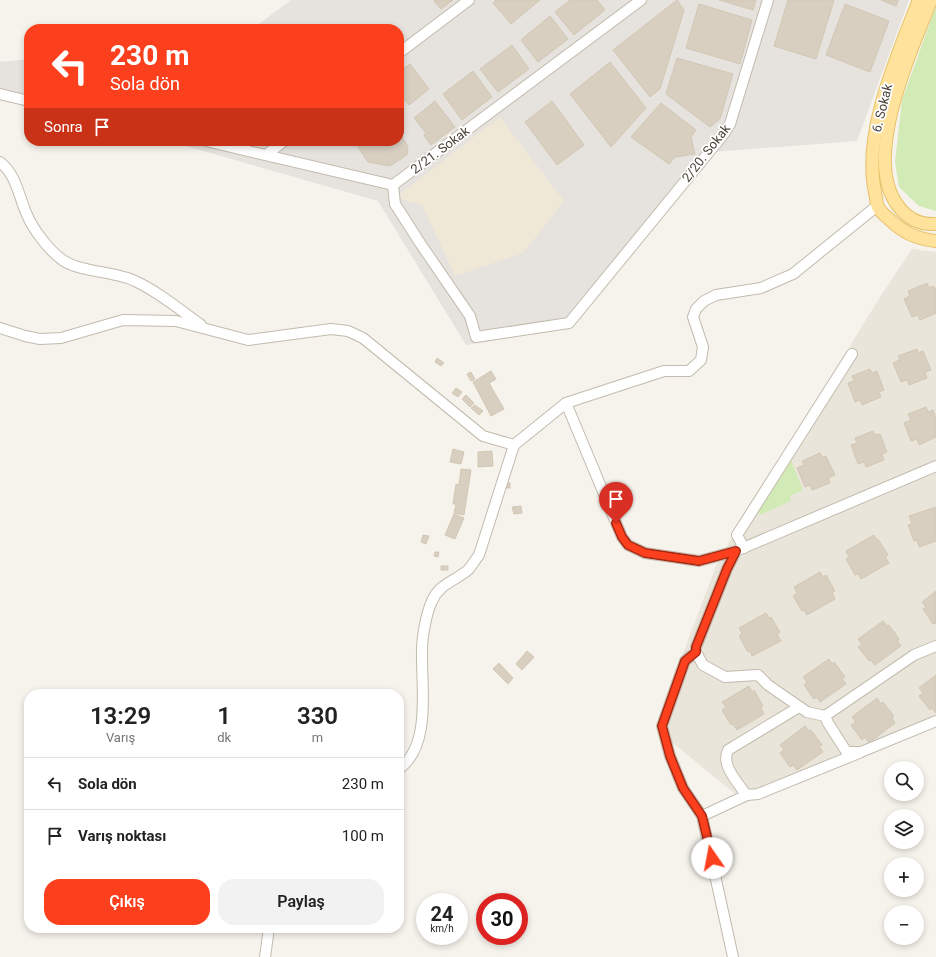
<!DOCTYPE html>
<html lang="tr">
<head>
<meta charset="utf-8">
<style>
  :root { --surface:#fff; --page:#f2f2f2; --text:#222; --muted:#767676; --line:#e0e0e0; --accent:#fc3f1d }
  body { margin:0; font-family:Roboto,sans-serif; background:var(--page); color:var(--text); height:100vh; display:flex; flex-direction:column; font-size:15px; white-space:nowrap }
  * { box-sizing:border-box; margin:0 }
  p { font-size:13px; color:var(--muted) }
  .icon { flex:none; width:22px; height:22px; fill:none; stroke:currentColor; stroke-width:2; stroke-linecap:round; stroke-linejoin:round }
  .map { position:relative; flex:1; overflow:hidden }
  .side { position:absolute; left:24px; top:689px; width:380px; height:244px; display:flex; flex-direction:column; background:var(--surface); border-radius:16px; box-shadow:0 2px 6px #0003 }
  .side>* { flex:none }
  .guide { position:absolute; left:24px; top:24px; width:380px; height:122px; border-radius:16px; box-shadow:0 2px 6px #0003; background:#fc3f1d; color:#fff; overflow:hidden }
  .fabs { position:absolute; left:884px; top:761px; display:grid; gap:8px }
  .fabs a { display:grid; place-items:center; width:40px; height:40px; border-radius:50%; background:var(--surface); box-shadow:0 2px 6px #0003; font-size:20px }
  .speed { position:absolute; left:416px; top:893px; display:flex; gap:8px; font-size:20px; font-weight:700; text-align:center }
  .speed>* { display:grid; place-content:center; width:52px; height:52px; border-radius:50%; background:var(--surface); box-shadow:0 2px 6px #0003; line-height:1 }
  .speed small { font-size:10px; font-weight:400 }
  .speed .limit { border:6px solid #d22; background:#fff; color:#111 }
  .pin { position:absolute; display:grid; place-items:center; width:34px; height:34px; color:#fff; margin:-41px -17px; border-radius:50% 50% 50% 0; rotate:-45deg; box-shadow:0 0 4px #0007 }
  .pin .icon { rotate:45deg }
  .me { position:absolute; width:44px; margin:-22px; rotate:348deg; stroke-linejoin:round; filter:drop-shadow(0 0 3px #0008) }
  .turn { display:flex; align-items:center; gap:14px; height:84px; padding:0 20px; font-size:18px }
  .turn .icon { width:52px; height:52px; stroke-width:2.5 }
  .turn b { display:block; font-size:28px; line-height:34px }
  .then { display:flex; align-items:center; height:38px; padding:0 20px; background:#0003; gap:8px; font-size:15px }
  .eta { display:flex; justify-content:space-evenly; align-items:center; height:68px; text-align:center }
  .eta b { font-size:24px; font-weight:600; line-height:28px }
  .button { display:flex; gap:8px; margin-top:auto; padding:8px 20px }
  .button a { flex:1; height:46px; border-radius:16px; background:var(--accent); color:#fff; font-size:16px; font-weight:600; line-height:46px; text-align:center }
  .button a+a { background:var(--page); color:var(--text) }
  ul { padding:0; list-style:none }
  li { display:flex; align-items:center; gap:12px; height:52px; padding:0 20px; border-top:1px solid var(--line) }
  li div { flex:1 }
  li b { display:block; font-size:15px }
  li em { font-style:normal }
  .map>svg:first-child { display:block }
  .residential { fill:#eae5da }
  .industrial { fill:#e6e2dd }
  .education { fill:#efe8d6 }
  .green { fill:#d2eab5 }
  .building { fill:#d8cfc1; stroke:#d3c7b4 }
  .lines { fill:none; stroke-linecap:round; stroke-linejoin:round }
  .minor-casing { stroke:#c2bbae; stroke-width:12 }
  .major-casing { stroke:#e6c16a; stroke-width:14 }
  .minor { stroke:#fff; stroke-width:10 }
  .major { stroke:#ffe39c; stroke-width:12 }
  .route-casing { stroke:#a42913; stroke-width:10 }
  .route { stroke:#fc3f1d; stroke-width:7 }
  .labels { text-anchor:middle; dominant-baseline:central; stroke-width:3.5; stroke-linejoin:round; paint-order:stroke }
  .street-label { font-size:13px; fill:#4b4439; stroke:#fff }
</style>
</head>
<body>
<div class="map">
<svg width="936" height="957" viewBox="0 0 936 957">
  <rect width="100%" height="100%" fill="#f6f3ec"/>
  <path class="residential" d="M912,249L936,252V725L745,802L657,730L674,677L716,566L733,535L882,294Z"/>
  <g class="industrial">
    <path d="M291,0H909L857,141L711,152L569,328L466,345L378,201L169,141H399V29H252Z"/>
    <path d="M29,59V105L0,98V62Z"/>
  </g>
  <path class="education" d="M500,117L564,201L523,253L455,276L423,206L401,199L400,194Z"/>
  <g class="green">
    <path d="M936,6V211L919,206L899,187L895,162L902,100Z"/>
    <path d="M791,460L803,490L790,496L791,501L760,515L758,511Z"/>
  </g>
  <g class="building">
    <path d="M435,0H453L441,9L434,1Z"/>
    <path d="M496,0H540L511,24L493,3Z"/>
    <path d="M570,0H597L605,10L574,35L555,12Z"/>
    <path d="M677,0L684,10L660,89L650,97L613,50Z"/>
    <path d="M719,0H756L753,10Z"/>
    <path d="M788,0H834L816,59L774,46Z"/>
    <path d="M881,0H898L896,6Z"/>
    <path d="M699,4L752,20L740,64L686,48Z"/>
    <path d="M845,4L889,21L870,72L826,55Z"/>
    <path d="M550,16L568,39L538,62L521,40Z"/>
    <path d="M512,45L529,69L498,92L480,69Z"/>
    <path d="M677,58L733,74L720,119L710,127L666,94Z"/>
    <path d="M610,62L646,108L611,147L570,94Z"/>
    <path d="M410,64L429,89L409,105L399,92V72Z"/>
    <path d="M473,71L492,97L462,120L443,94Z"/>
    <path d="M435,101L455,127L431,145L424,135L426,133L414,118Z"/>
    <path d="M552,101L584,145L557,165L525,122Z"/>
    <path d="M661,103L696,130L691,137L695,154L675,157L669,164L631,137Z"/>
    <path d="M399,133L408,146L407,155L390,166L368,162L354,141H399Z"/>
    <path d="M927,283L929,288L934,286L936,291V313L920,320L918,315L912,317L904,299L910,296L908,291Z"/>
    <path d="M917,349L918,353L923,351L931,370L925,372L927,378L909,385L907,380L901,382L893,363L900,360L898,356Z"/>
    <path d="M437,358L444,363L441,366L435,362Z"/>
    <path d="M870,369L872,373L877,371L884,390L879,392L881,397L862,405L860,400L855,402L848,383L854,381L852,376Z"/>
    <path d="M491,371L496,379L489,383L504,409L491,416L473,382Z"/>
    <path d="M471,372L475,379L471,381L467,374Z"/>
    <path d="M456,388L462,392L458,397L452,393Z"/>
    <path d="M466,395L474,403L470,407L462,399Z"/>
    <path d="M475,405L483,411L479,415L471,408Z"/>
    <path d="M926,407L928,412L933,410L936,418V437L919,445L917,439L911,441L904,423L911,420L908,414Z"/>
    <path d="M873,431L875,435L880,434L887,452L882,454L884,460L866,467L864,462L858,464L851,445L857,443L855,438Z"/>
    <path d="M453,449L464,452L461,464L450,462Z"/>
    <path d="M492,451L493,466L478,467V452Z"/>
    <path d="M820,453L822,457L826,456L835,475L828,478L830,483L812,490L810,485L805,487L797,468L804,465L802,461Z"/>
    <path d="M461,469L471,470L464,515L454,513L456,504H453L456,484L459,485Z"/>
    <rect x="504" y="483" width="6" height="5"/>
    <path d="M521,506L522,513L514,514L512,507Z"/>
    <path d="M936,507V541L919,547L917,540L914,541L908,525L912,524L909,516Z"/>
    <path d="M454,514L464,518L455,539L445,535Z"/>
    <path d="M423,535L429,536L426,544L421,542Z"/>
    <path d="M874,535L877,540L878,539L888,555L885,557L889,563L861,579L858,574L855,575L846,559L849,557L846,551Z"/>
    <path d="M435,552H439L438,557L434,556Z"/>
    <rect x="441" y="566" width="7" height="4"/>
    <path d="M820,572L823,577L826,575L835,591L832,592L835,599L807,615L804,610L802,611L793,596L797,593L794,587Z"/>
    <path d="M936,591V623L933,624L923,609L926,607L922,602Z"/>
    <path d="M766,613L769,618L771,617L780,632L777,634L781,641L752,656L750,651L748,652L739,636L742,634L739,628Z"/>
    <path d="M883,621L887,626L889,625L899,639L897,640L901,646L875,665L871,660L869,661L858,647L862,645L858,639Z"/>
    <path d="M527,651L534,657L522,670L516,664Z"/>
    <path d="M829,659L832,664L834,662L845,677L842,679L846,684L820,702L817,697L814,699L804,685L807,682L803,677Z"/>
    <path d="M499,663L513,678L508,684L493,669Z"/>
    <path d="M936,675V713L932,708L930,710L919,696L923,693L919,688Z"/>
    <path d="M749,686L752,692L754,690L763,706L761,708L764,714L737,730L733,724L731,725L722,710L726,707L722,702Z"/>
    <path d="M877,698L881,704L883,702L894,716L892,718L895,723L869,743L865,737L862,740L851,725L856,722L852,717Z"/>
    <path d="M805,726L809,731L811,730L822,745L819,746L823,752L797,770L793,765L790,767L780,753L784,750L780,745Z"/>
  </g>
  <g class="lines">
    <defs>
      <g id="minor">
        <path d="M399,53L469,0"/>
        <path d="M0,94L29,101"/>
        <path d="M206,141L393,185L641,0"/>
        <path d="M266,155L284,141"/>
        <path d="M0,162C16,174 19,197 27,215C33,229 48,249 60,258C75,272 115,271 135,281C159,292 180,310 201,325"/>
        <path d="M393,185L395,204L420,243L470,316L476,337L569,323L723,135L730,124L768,0"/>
        <path d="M0,328L25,336L40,339L61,338L123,320L176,321L248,340L331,329L348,331L363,338L483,436L514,445L566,403L664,371H689L701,360L703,347L693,317L696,309L704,301L716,295L761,288L793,274L877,206"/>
        <path d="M566,403L622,537L628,545L645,553L699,561L736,551"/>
        <path d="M744,548L737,535L852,354"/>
        <path d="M936,646L914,655L825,716L828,723L846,751L850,752H861L936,721"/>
        <path d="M696,652L685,661L662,726L670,756L683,788L702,816L733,957"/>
        <path d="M799,707L728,750C721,765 736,780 744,792L747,795L758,794L859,753"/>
        <path d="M825,716L807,712L768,685L758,675L725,677L703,665L698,656L696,652V647L727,569L736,551L936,466"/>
        <path d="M399,769C432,745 421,686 422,651C422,637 426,614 432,601C439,584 455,581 468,570C472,566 475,560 479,555L514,445"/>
        <path d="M702,816L747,795"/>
        <path d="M265,957L269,928"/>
      </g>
      <g id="major">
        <path d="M919,0C898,54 862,133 875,192C876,196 876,203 878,207C880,211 884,215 888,218C902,232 916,239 936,241"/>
        <path d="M931,0C912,50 860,160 899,207C908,219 921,225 936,224"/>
      </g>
    </defs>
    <use href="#minor" class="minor-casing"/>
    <use href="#major" class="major-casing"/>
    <use href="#minor" class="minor"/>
    <use href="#major" class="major"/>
  </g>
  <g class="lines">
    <defs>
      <path id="route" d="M616,523L622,537L628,545L645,553L699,561L736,551L727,569L696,647V652L685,661L662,726L670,756L683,788L702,816L712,858"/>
    </defs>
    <use href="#route" class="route-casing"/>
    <use href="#route" class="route"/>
  </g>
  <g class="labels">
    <g class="street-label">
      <text transform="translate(882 108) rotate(-76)">6. Sokak</text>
      <text transform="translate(440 150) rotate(-37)">2/21. Sokak</text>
      <text transform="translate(706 153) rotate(-52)">2/20. Sokak</text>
    </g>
  </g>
</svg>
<div class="fabs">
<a><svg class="icon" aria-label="search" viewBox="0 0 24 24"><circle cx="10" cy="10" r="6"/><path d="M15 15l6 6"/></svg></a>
<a><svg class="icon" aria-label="layers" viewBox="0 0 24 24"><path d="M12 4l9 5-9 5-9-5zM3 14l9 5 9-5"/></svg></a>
<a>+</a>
<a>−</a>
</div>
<div class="speed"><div>24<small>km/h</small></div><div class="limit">30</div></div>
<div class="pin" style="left:616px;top:523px;background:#d93025"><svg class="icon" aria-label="arrive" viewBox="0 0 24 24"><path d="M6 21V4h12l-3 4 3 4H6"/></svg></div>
<svg class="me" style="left:712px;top:858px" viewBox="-20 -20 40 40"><circle r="19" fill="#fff"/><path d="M0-13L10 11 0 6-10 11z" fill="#fc3f1d"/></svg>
<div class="guide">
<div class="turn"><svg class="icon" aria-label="left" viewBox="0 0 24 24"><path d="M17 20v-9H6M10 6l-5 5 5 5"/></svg><div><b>230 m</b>Sola dön</div></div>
<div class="then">Sonra<svg class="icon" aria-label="arrive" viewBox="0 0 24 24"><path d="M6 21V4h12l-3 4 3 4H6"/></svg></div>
</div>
<section class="side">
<div class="eta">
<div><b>13:29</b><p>Varış</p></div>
<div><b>1</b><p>dk</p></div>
<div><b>330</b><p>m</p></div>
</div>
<ul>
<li><svg class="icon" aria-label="left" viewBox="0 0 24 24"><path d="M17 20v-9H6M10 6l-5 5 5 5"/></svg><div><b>Sola dön</b></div><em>230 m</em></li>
<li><svg class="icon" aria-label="arrive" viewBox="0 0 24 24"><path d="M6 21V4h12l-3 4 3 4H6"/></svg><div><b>Varış noktası</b></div><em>100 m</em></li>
</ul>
<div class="button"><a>Çıkış</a><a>Paylaş</a></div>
</section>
</div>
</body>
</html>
